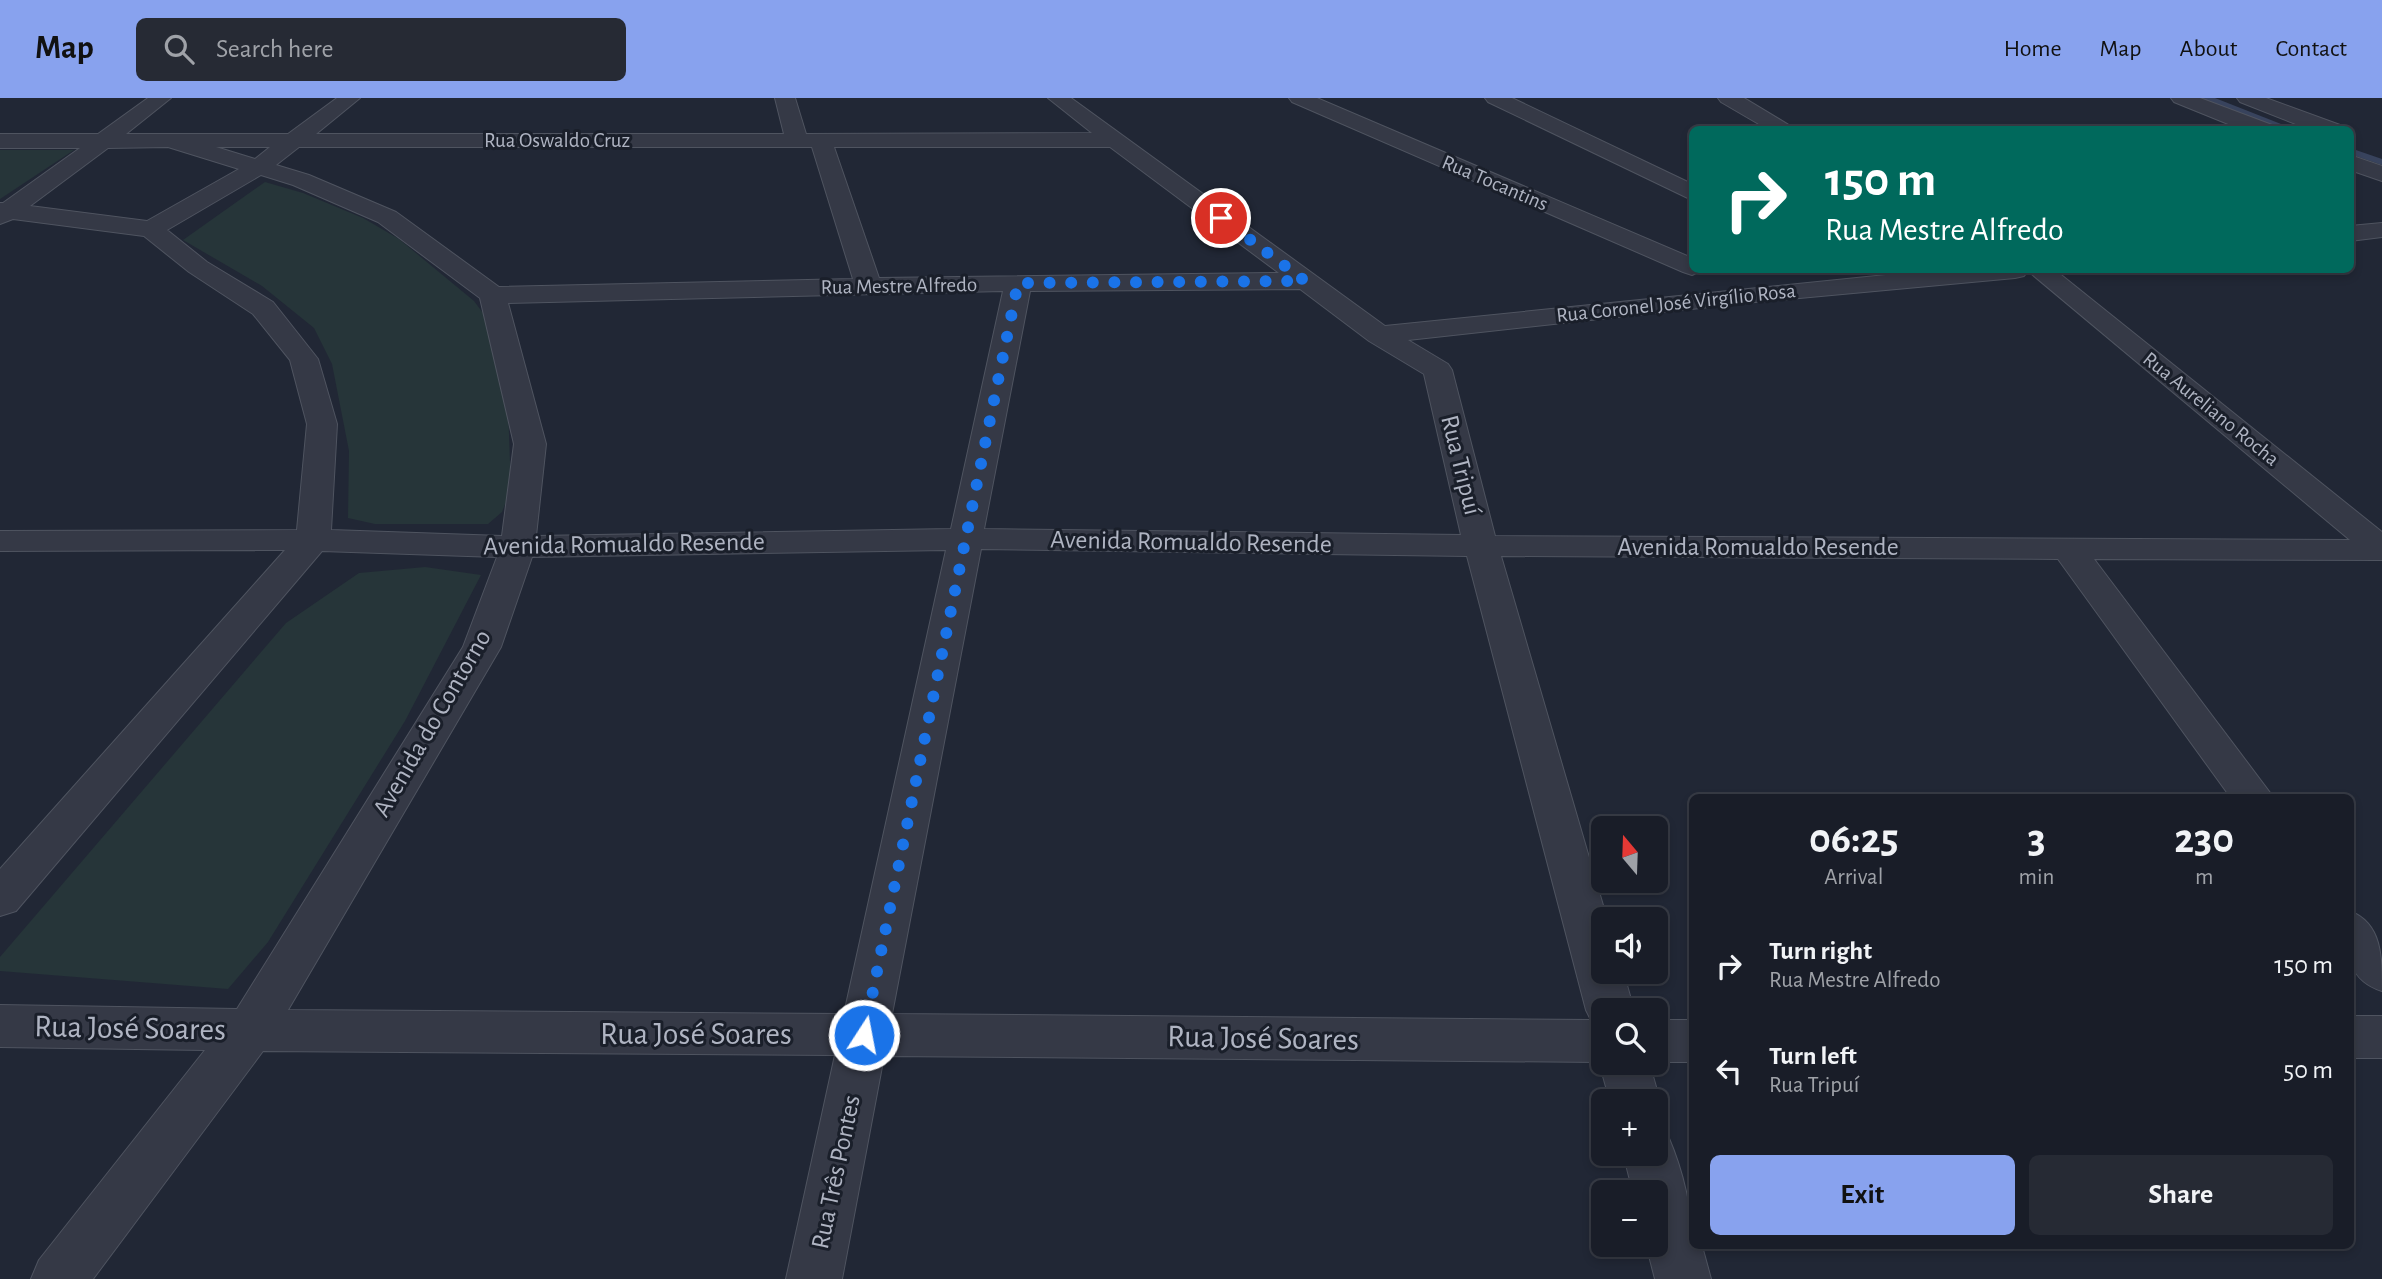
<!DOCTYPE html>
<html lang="en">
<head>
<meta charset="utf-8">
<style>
  :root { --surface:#191d28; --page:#262a34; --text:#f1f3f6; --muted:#9fa2a8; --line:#373b45; --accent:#88a2ee }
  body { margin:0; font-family:"Alegreya Sans",sans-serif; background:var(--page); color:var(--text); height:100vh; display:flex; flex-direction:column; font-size:26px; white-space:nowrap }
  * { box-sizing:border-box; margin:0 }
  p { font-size:23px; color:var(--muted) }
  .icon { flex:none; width:38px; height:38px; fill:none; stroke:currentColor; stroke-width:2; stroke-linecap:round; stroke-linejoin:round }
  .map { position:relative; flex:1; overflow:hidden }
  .side { position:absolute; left:1689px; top:696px; width:665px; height:455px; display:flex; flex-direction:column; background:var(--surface); border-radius:10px; box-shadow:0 4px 10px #0003,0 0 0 2px var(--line) }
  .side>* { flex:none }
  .banner { position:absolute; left:1689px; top:28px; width:665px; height:147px; border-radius:10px; box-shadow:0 4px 10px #0003,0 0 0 2px var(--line); background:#00695c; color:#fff; overflow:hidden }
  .needle { width:46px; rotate:341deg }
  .fabs { position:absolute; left:1591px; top:718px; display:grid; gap:14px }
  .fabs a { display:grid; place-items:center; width:77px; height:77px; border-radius:10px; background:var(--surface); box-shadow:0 4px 10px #0003,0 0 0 2px var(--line); font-size:35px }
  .pin { position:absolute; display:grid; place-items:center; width:60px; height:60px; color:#fff; margin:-30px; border:4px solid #fff; border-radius:50%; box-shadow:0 2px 7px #0007 }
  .me { position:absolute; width:77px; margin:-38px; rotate:11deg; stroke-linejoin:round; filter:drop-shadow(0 0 5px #0008) }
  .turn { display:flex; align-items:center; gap:24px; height:147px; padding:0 21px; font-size:32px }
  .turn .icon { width:91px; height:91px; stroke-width:2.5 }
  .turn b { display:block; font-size:49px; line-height:60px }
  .eta { display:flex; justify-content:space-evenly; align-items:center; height:119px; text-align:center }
  .eta b { font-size:42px; font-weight:700; line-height:49px }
  .action { display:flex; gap:14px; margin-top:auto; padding:14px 21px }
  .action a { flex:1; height:80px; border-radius:10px; background:var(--accent); color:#111; font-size:28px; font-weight:700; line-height:80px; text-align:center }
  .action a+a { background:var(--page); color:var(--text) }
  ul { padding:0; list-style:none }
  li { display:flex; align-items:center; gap:21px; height:105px; padding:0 21px }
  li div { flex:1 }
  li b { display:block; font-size:26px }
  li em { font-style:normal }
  header { display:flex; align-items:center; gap:42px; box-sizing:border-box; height:98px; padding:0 35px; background:var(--accent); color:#111 }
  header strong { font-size:33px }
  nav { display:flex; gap:38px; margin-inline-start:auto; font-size:24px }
  .search { width:490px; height:63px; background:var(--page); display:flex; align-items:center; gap:18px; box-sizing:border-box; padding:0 24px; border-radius:10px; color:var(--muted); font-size:26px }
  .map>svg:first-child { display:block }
  .green { fill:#263539 }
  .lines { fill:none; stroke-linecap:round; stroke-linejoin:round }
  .stream { fill:#38435d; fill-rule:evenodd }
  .minor-casing { stroke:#4f5460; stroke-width:2 }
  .minor { fill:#353946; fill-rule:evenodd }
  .route { stroke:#1a73e8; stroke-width:12; stroke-dasharray:0 21.6 }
  .labels { text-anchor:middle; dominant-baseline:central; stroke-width:6; stroke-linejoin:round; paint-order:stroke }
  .far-street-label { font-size:21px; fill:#afb4c2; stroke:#1a1f2a }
  .street-label { font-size:26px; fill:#afb4c2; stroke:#1a1f2a }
  .near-street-label { font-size:32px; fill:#afb4c2; stroke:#1a1f2a }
</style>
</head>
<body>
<header>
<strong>Map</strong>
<div class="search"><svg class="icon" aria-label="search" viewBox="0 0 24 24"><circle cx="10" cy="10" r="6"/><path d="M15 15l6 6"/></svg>Search here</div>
<nav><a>Home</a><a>Map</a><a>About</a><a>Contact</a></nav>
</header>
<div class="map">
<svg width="2382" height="1181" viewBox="0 0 2382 1181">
  <rect width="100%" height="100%" fill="#212735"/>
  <g class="green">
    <path d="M0,52H74L0,101Z"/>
    <path d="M265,84L303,95L363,120L399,141L474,203L489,223L507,282L511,391L502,414L488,426H375L348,420L349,353L332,266L314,230L262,188L183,142Z"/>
    <path d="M425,469L481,477L405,623L268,844L228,891L0,873V859L286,525L359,475Z"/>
  </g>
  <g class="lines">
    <g class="stream">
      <path d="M2201,0H2215L2296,32H2281Z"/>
      <path d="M2350,50L2382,61V67L2350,56Z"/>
    </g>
    <defs>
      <g id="minor">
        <path d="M148,0H171L126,36H288L337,0H360L316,36H784L775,0H795L806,36L1092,35L1048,0H1071L1385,228L1935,172H2055L2382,434V462L2094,461L2274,700H2231L2058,461L1501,458L1607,821H1603V873H1623L1634,912H1603V964H1649L1660,1003L1656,1013V1003H1610L1599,964L884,958L842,1181H786L835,957L263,953L93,1181H31L39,1162L205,952L0,949V907L237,911L463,549L497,459L322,453L16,813L0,818V771L285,452L0,453V433L297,432L307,326L290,262L253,216L189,174L144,138L13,121L0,126V105H3L80,50H0V36H98ZM168,49L239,71L147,123L30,108L108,50ZM216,49H270L255,61ZM299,49H812L853,181L499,189L396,114L309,77L276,67ZM834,49H1110L1279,175L879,180ZM261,77L293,87L378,124L480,200L514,346L502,438L331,432L337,326L318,261L273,204L207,164L167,132ZM2028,173L2350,442L1495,438L1452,272L1448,266L1408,242L1755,204L2015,180L2024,178ZM1300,191L1369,243L1424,276L1461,437L984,431L1030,193ZM1003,193L951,431L536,438L546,346L508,205ZM981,451L1467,458L1586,912L1591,922L892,916ZM946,452L844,916L288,912L501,549L532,459Z"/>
        <path d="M1289,0H1317L1692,160V172H1703L1692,177L1683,174L1292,4Z"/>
        <path d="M1485,0H1512L1692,86V102L1488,4Z"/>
        <path d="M1718,0H1744L1797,32H1769L1721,4Z"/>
        <path d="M2171,0H2200L2272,27L2275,32H2243L2174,4Z"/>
        <path d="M2237,0H2266L2340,27L2343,32H2311L2240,4Z"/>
        <path d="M2350,57L2382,68V83L2350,72Z"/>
        <path d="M2382,125V139L2350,143V128Z"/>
        <path d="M2350,813C2382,826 2382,858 2382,893C2341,879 2350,849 2350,813Z"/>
        <rect x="2350" y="918" width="32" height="42"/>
        <rect x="1656" y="922" width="36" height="42"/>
        <path d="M1656,1034L1668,1038C1683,1073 1692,1110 1692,1148H1702L1711,1181H1655L1646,1146H1656V1094H1633L1623,1055H1656Z"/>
      </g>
    </defs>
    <use href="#minor" class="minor-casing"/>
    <use href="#minor" class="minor"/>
  </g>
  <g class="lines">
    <path class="route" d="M864,937L1018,185L1305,183L1221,120"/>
  </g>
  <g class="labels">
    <g class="far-street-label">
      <text x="557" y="42">Rua Oswaldo Cruz</text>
      <text transform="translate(1495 85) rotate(23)">Rua Tocantins</text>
      <text transform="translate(899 188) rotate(-1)">Rua Mestre Alfredo</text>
      <text transform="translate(1676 205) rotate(-6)">Rua Coronel José Virgílio Rosa</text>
      <text transform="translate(2211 311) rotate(39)">Rua Aureliano Rocha</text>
    </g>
    <g class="street-label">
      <text transform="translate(1461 367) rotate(76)">Rua Tripuí</text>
      <text transform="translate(1191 444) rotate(1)">Avenida Romualdo Resende</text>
      <text transform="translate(624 446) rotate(-1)">Avenida Romualdo Resende</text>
      <text x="1758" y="449">Avenida Romualdo Resende</text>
      <text transform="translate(432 625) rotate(-60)">Avenida do Contorno</text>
      <text transform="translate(836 1074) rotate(-78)">Rua Três Pontes</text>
    </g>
    <g class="near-street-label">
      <text transform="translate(130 930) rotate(1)">Rua José Soares</text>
      <text x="696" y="936">Rua José Soares</text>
      <text transform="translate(1263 940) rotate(1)">Rua José Soares</text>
    </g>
  </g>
</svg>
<div class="fabs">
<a><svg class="needle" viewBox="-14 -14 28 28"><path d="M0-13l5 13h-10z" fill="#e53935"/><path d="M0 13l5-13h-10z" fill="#9fa2a8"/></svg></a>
<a><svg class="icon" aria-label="sound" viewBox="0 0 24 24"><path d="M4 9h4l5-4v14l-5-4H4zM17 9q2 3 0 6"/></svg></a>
<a><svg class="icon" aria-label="search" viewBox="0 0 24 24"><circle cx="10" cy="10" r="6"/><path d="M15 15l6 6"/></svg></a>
<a>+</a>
<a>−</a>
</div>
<div class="pin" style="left:1221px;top:120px;background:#d93025"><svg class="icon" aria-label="arrive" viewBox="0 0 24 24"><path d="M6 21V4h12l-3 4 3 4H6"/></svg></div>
<svg class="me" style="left:864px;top:937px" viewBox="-20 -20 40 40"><circle r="17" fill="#1a73e8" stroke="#fff" stroke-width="3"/><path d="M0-11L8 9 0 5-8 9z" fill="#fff"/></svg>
<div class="banner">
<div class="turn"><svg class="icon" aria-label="right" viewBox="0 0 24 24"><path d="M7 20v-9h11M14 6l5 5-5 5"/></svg><div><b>150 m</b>Rua Mestre Alfredo</div></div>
</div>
<section class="side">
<div class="eta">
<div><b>06:25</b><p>Arrival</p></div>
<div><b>3</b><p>min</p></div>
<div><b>230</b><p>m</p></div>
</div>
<ul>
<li><svg class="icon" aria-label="right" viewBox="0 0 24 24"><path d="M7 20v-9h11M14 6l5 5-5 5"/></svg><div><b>Turn right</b><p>Rua Mestre Alfredo</p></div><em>150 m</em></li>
<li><svg class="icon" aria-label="left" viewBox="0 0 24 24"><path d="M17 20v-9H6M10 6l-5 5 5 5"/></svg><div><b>Turn left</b><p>Rua Tripuí</p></div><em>50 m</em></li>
</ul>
<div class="action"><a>Exit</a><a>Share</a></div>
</section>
</div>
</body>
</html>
